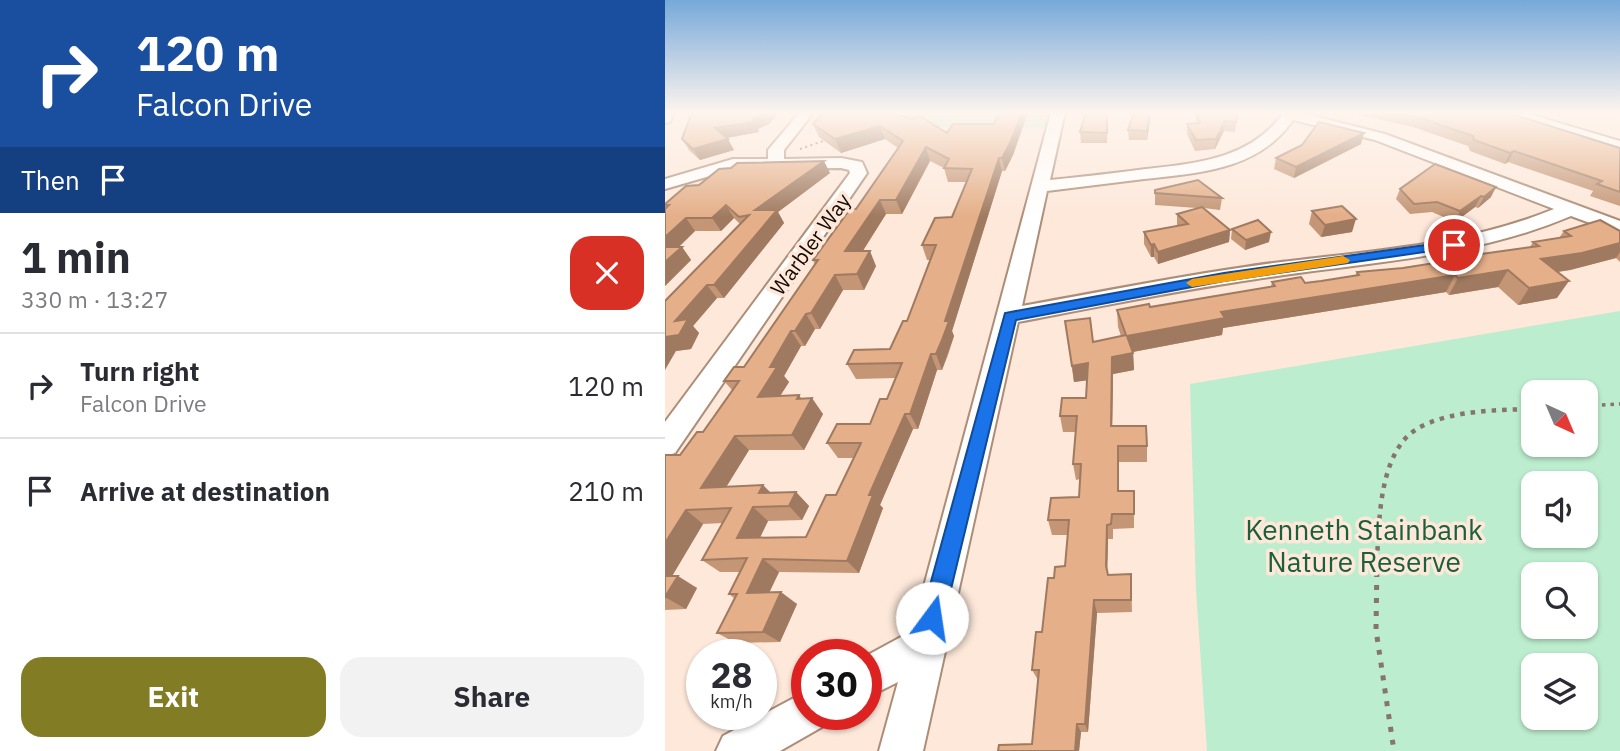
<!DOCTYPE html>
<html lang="en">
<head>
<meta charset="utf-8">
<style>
  :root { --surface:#fff; --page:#f2f2f3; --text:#2b2b33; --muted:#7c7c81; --line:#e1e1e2; --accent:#827d24 }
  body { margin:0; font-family:"IBM Plex Sans",sans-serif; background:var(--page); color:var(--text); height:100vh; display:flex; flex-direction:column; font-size:26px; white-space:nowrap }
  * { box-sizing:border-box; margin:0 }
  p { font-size:23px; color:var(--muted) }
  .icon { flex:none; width:38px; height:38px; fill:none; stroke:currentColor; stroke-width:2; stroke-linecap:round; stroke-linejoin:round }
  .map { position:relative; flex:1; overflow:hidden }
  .panel { display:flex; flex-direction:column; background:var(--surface); width:665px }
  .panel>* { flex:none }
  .top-card { background:#1a4fa0; color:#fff; overflow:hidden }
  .needle { width:46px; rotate:136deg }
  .controls { position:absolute; left:856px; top:380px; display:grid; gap:14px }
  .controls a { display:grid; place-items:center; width:77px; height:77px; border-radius:14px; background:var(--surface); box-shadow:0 2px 5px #0004; font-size:35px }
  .speed { position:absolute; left:21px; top:639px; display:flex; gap:14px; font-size:35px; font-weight:700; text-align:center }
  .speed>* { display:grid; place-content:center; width:91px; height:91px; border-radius:50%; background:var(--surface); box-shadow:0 2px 5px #0004; line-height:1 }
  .speed small { font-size:18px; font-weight:400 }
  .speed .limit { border:10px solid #d22; background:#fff; color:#111 }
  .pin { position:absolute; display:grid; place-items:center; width:60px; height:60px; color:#fff; margin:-30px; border:4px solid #fff; border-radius:50%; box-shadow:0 2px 7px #0007 }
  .me { position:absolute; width:77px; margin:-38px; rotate:14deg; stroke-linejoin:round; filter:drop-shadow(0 0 5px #0008) }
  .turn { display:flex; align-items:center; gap:24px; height:147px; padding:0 21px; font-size:32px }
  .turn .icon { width:91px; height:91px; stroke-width:2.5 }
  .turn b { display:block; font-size:49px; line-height:60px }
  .then { display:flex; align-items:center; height:66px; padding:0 21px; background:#0003; gap:14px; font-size:26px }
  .round { display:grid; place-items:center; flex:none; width:74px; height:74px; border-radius:21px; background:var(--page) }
  .head { display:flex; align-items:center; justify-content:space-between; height:119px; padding:0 21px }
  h1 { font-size:42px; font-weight:700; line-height:52px }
  .cta { display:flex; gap:14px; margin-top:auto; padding:14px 21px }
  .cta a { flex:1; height:80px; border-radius:21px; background:var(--accent); color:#fff; font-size:28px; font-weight:700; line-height:80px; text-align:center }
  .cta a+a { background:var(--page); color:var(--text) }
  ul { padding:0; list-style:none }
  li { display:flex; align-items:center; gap:21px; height:105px; padding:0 21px; border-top:2px solid var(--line) }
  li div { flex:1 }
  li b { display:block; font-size:26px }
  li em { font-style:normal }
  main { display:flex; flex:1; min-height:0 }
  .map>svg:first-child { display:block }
  .green { fill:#bcedce; fill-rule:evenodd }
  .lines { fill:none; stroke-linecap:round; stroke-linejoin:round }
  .minor-casing { stroke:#ac8d78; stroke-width:4 }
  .path-far3 { stroke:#85756b; stroke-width:2; stroke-dasharray:2 3.5; stroke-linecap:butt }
  .path-far2 { stroke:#85756b; stroke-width:3.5; stroke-dasharray:3.5 5; stroke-linecap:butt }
  .path-far1 { stroke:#85756b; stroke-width:4.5; stroke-dasharray:4.5 6; stroke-linecap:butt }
  .path { stroke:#85756b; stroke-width:5; stroke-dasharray:5 8; stroke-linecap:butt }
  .minor { fill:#fff; fill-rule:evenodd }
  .wall { fill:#c49676; fill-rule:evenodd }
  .shaded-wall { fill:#a07a60 }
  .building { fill:#e4af89; stroke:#a07a60; stroke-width:2; fill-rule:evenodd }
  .route { fill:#1a73e8; stroke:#114b97; stroke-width:2 }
  .slow { fill:#f59e0b }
  .labels { text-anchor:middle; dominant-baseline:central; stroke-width:7; stroke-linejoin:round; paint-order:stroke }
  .far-street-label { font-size:21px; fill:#150a04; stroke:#fde8da }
  .near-park-label { font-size:28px; fill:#1c5f3c; stroke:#fde8da }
</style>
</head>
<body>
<main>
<section class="panel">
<div class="top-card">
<div class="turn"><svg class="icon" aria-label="right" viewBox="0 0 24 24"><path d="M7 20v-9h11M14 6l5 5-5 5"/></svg><div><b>120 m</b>Falcon Drive</div></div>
<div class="then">Then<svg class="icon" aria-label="arrive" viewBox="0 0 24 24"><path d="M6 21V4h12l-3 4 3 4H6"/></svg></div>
</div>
<div class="head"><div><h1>1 min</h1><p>330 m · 13:27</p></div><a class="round" style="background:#d93025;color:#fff"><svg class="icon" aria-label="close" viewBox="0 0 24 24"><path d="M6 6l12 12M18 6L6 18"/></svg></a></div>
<ul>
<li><svg class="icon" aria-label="right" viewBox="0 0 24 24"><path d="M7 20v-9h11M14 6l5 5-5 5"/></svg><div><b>Turn right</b><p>Falcon Drive</p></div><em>120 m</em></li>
<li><svg class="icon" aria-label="arrive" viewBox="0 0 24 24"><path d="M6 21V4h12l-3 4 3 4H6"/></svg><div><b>Arrive at destination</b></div><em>210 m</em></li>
</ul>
<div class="cta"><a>Exit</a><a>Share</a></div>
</section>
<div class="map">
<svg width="955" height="751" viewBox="0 0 955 751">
  <rect width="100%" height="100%" fill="#fde8da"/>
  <g class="green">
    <path d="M216,112H388L383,128L266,127Z"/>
    <path d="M955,311V751H542L531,590L525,384ZM868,392H920V444H868ZM868,483H920V536H868ZM868,574H920V626H868ZM868,665H920V718H868Z"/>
  </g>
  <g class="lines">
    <defs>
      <g id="minor">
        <path d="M0,112H9L5,122L0,123Z"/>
        <path d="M135,112H149L119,150V159L176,158L197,162L202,173L10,453L0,456V422L185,173L184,170L176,168L69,169L0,189V179L68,159H103V150Z"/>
        <path d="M386,112H400L385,180C417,177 449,173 481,169C533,163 586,159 619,112H633L720,134L955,221V234L906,216C809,257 707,262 605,277C520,289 437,306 353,322L258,751H214L233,682L201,698V656L247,631ZM628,120L710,140L889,209C799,246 703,251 608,263C524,274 440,291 357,306L382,191C414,187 447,183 479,179C533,173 594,170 628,120Z"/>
        <path d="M835,112H857L955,141V151L837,115Z"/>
        <path d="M142,691V714H162L157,727L115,751H51L58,736Z"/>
      </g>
    </defs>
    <use href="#minor" class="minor-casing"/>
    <path class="path-far3" d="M135,149L161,140"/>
    <path class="path-far2" d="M920,406L955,404"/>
    <path class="path-far1" d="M712,561C714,524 714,470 739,440C764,410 832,410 868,409"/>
    <path class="path" d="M712,559L711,630L729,751"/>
    <use href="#minor" class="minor"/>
  </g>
  <g class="wall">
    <path d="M27,112H114L104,124L93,129L94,132L61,138L69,150L35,160L24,150L17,139Z"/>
    <path d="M158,112L282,133L329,124L334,112H363L348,155L340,171H337L287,331L289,336L283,355L277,370H272L253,429H248L215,505L218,508L194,573L114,572L104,592L132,604L115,642L71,643L52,633L69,598L64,594L75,572H55L37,560L58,523L38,524L7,576L32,588L21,609L0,610V455H15L38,432L67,390L59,381L79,367L150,265L148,260L191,209L233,148L220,139L176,153L154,137L148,124ZM265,161L279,168L283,182H301L287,217L257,245L262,260H265L242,321L225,349L182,364L191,379L231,378L222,399L205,424L162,443L173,458H189L171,495L141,537L95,538L103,521L137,520L144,506L131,492H105L61,487L84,450H139L158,414L136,399L134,395L115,396L124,382L119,376L136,346H140L150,329H155L178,290H199L211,266L198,251L221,214H237Z"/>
    <path d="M418,112H443L442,143H416L415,132L420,117H418Z"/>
    <path d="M469,112H486L482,140H464L463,130Z"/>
    <path d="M529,112H573L570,132L559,131L550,149L530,151L522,134V124H532Z"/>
    <path d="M680,112H841L955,148V206L925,196L928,191L843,162L840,164L805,151L803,146L748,127Z"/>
    <path d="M696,144L629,178L609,169L611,158L637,145Z"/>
    <path d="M165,173L113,212L119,223L59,298H52L28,326L34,333L26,349L11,351L0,301L75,224L69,218L56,231H30L14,247H17L26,260L0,286V204L34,185Z"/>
    <path d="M735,189L826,197L813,208L810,207L790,222L767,212L745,214L731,199Z"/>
    <path d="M490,190L557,198L555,210L539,208L565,230L564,242L493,264L489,257H486L479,244V232L512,226V214L532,208L490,205Z"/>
    <path d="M647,211L687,232L656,237L644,224Z"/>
    <path d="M567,229L604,242L580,250L566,239Z"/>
    <path d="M899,231H955V262L951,258L905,270L892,272V298L853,305L833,287L784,295L781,292L558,328L557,335L468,352L469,370L448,374L447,426L482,446V462H454V491H469V528L448,529V539H443L442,574H466L467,612L432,613L423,732H416L414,751H333L367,744L373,680L367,670L377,632L389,578L400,566L403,535H387L383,520L414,497L415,479L411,480L408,464L411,432H398L395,416L421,398L422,380L409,382L400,321L428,342L456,336L453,327L452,310L485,307L606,287L607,282L640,283L656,281L690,276L692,272L738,268L771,263L773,260L865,247L868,242L894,238Z"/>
  </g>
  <g class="shaded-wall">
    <path d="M100,112H114L104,124L93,129L94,132L56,139L50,128L88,118Z"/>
    <path d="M357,112H363L348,155L340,171L337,158Z"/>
    <path d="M485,112L486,116L482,140V131Z"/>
    <path d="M560,121L559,131L550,149L551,139Z"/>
    <path d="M215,126L220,139L176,153L170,139Z"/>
    <path d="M699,133L696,144L629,178L631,167Z"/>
    <path d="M63,139L69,150L35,160L28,149Z"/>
    <path d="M261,147L265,161L237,214L231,200Z"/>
    <path d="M849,151L843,162L840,164L845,153Z"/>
    <path d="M334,158L337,171L287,331L289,336L277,370L271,354L280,321Z"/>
    <path d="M159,161L165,173L113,212L119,223L59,298L49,285L90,210Z"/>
    <path d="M831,187L826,197L813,208L819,197Z"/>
    <path d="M816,196L810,207L790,222L795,211Z"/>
    <path d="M215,200L221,214L188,266L180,251Z"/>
    <path d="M61,205L69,218L56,231L47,218Z"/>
    <path d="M21,218L30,231L0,260V237Z"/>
    <path d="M691,219L687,232L656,237L660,225Z"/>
    <path d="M565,230L564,242L493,264V252Z"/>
    <path d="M606,232L604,242L580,250L581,240Z"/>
    <path d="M955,243V252L951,258L905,270L865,276L876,259Z"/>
    <path d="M489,244V257H486V245Z"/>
    <path d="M17,247L26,260L0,286V262Z"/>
    <path d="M205,251L211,266L199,290L192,274Z"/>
    <path d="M843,270L833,287L784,295L793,278Z"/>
    <path d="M170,275L178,290L155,329L146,313Z"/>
    <path d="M790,275L781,292L558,328L557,335L462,353V336L556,312Z"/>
    <path d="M904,281L892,298L853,305L864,288Z"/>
    <path d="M42,285L52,298L28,326L34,333L26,349L11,351L0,370V337L10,321Z"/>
    <path d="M141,314L150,329L140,346L130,331Z"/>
    <path d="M126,331L136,346L119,376L124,382L105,412L93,397L105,367Z"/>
    <path d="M468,353L469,370L448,374L447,443L446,426L447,357Z"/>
    <path d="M266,354L272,370L253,429L245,414Z"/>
    <path d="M423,363L425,380L409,382L407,366Z"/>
    <path d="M134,395L142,407L147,398L158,414L139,450L127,435L132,399Z"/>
    <path d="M240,414L248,429L215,505L218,508L194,573L182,561L204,495Z"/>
    <path d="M70,436L84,450L52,502L36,488Z"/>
    <path d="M453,446L454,462V506L453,491Z"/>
    <path d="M98,485L112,499L94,493Z"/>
    <path d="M131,492L144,506L137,520L124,506Z"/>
    <path d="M88,507L103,521L88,551L72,538Z"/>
    <path d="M21,510L38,524L0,588V543Z"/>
    <path d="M442,525L443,539L442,579L441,566Z"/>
    <path d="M98,559L114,572L99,604L82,593Z"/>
    <path d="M13,576L32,588L21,609L0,597Z"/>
    <path d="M116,592L132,604L115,642L98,632Z"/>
    <path d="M429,600L432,613L423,732L420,724Z"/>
    <path d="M412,724L416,732L414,751H410Z"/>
  </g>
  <g class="building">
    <path d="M27,112H100L88,118V122L50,128L63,139L28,149L17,139Z"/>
    <path d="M158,112H226L246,119L255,116L282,133L288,124H329L334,112H357L346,141L337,158H334L280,321H284L277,340L271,354H266L245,414H240L204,495H208L182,561L98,559L82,593L116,592L98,632L52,633L72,594H64L82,558L37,560L66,508L21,510L0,543V455H15L32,432H38L74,381H59L69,367H79L153,260H148L185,209H191L238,141L215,126L170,139L148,124ZM261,147L284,159L279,168L307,169L287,217L270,218L257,245H271L242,321H238L225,349L189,350L182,364L237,363L222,399H215L205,424H172L162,443H196L171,495H161L141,537L72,538L88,507L124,506L131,492L94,493L98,485L36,488L70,436L127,435L147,398L132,399L134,395L93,397L112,367H105L126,331H130L141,314L146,313L170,275L192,274L205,251H180L215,200H231Z"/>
    <path d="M421,112H442V133L415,132Z"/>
    <path d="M469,112H485L482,131L463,130Z"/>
    <path d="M532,112H573L571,122L560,121L551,139L531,140L522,124L535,123Z"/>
    <path d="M730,112H841L955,148V192L932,184L937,181L849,151L845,153L809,140L808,136L752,117Z"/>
    <path d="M654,122L699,133L631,167L611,158L637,145Z"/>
    <path d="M159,161L90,210H112L49,285H42L10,321L23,319L14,335L0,337V301L84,215L74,217L61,205L47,218H21L0,237V209L4,205H0V204L21,186L34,185L54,169L66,168L72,163Z"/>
    <path d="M770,164L831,187L819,197L816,196L795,211L772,202L749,204L735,189Z"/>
    <path d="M533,180L557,198L490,193V190Z"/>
    <path d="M677,206L691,219L660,225L647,211Z"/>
    <path d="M537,207L565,230L493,252L489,244L486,245L479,232L523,224L512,214Z"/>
    <path d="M593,220L606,232L581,240L567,229Z"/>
    <path d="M935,220L955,231V243L917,253L876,259L904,281L864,288L843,270L793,278L790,275L556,312L560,318L462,336L468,353L447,357L446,426H481L482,446H453V491H469V514H447L446,524L442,525L441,566L443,575L466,574V600H429L420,724H412L410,751H333L334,745L367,744L374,670H367L371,632H377L383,578H389L390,567L400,566L404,520H383L386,498L414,497L416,464H408L412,416H395L397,398H421L423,363L407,366L400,321L425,318L428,342L461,335L452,310L484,304L485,307L610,286L607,282L636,277L640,283L656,281L694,275L692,272L738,268L776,262L773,260L874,246L868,242L906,236L899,231Z"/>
    <path d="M0,247H17L0,262Z"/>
    <path d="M0,576H13L0,597Z"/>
  </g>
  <linearGradient id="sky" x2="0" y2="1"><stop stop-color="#76a9da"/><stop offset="0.52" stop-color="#fef5ee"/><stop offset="1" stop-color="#fef5ee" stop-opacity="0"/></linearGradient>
  <rect width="955" height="217" fill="url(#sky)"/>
  <path class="route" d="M789,241L794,242V247L559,281L351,320L279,618L275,626L267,630L259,626L256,618L340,313L559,273Z"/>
  <path class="slow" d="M678,256L685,260L683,263L527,287L521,283L527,279Z"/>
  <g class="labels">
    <g class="far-street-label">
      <text transform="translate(145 244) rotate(-54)">Warbler Way</text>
    </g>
    <g class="near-park-label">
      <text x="699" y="529">Kenneth Stainbank<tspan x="699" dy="32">Nature Reserve</tspan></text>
    </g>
  </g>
</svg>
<div class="controls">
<a><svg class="needle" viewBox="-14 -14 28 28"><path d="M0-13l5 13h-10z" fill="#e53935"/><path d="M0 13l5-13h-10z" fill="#7c7c81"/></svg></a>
<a><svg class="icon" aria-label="sound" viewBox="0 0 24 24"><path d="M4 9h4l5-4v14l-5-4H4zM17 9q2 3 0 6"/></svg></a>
<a><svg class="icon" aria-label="search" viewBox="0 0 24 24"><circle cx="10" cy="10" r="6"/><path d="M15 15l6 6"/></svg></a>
<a><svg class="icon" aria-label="layers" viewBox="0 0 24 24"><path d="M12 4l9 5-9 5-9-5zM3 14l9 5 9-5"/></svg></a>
</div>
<div class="speed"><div>28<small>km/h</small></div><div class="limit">30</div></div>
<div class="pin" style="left:789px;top:245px;background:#d93025"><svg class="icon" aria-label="arrive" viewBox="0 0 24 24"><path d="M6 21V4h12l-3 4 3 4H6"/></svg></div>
<svg class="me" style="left:267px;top:618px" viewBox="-20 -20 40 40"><circle r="19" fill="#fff"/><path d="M0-13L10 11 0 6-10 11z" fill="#1a73e8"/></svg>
</div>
</main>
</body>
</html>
